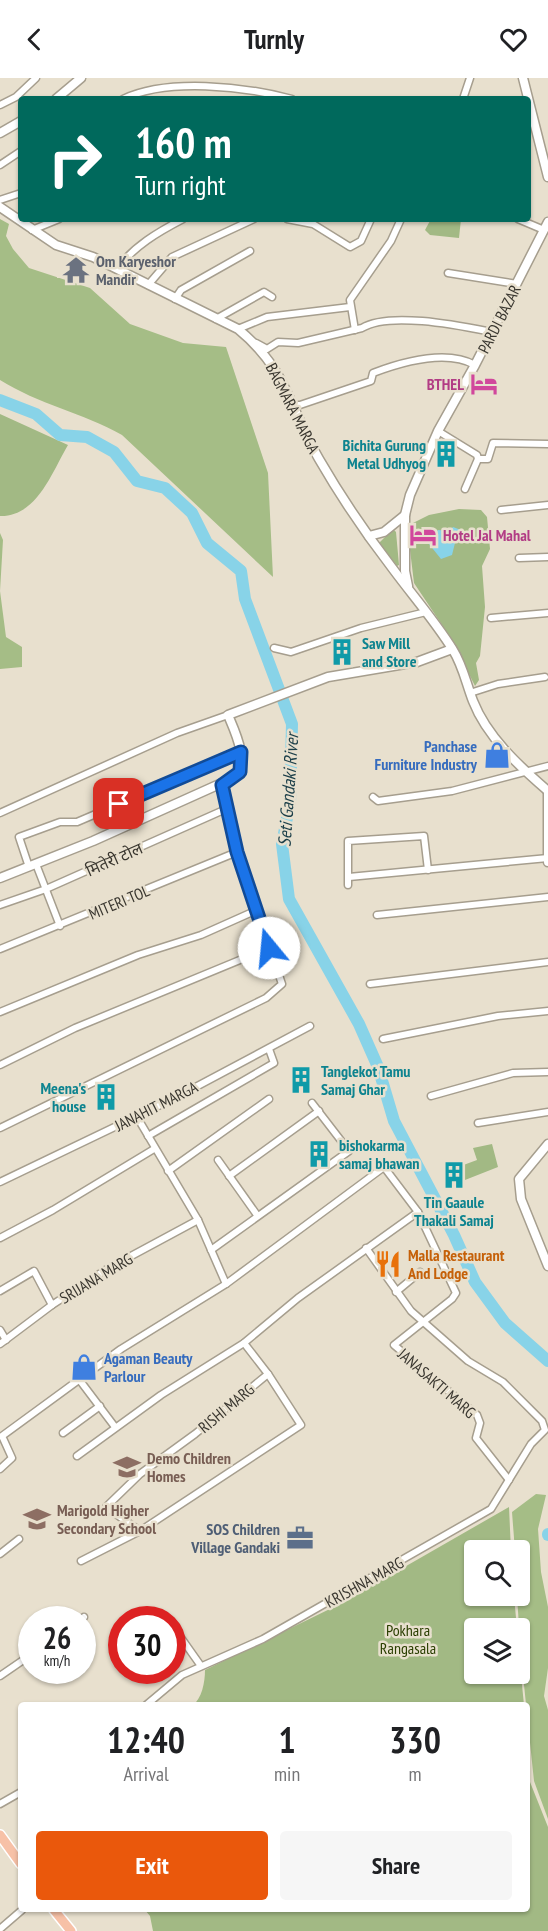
<!DOCTYPE html>
<html lang="en">
<head>
<meta charset="utf-8">
<style>
  :root { --surface:#fff; --page:#f6f6f6; --text:#202124; --muted:#757577; --accent:#ea580c }
  body { margin:0; font-family:"PT Sans Narrow","Noto Sans Devanagari",sans-serif; background:var(--page); color:var(--text); height:100vh; display:flex; flex-direction:column; font-size:22px; white-space:nowrap }
  * { box-sizing:border-box; margin:0 }
  p { font-size:20px; color:var(--muted) }
  .icon { flex:none; width:33px; height:33px; fill:none; stroke:currentColor; stroke-width:2; stroke-linecap:round; stroke-linejoin:round }
  .map { position:relative; flex:1; overflow:hidden }
  .side { position:absolute; left:18px; top:1624px; width:512px; height:210px; display:flex; flex-direction:column; background:var(--surface); border-radius:6px; box-shadow:0 2px 4px #0004 }
  .side>* { flex:none }
  .hud { position:absolute; left:18px; top:18px; width:513px; height:126px; border-radius:6px; box-shadow:0 2px 4px #0004; background:#00695c; color:#fff; overflow:hidden }
  .fabs { position:absolute; left:464px; top:1462px; display:grid; gap:12px }
  .fabs a { display:grid; place-items:center; width:66px; height:66px; border-radius:6px; background:var(--surface); box-shadow:0 2px 4px #0004; font-size:30px }
  .speed { position:absolute; left:18px; top:1528px; display:flex; gap:12px; font-size:30px; font-weight:700; text-align:center }
  .speed>* { display:grid; place-content:center; width:78px; height:78px; border-radius:50%; background:var(--surface); box-shadow:0 2px 4px #0004; line-height:1 }
  .speed small { font-size:15px; font-weight:400 }
  .speed .limit { border:9px solid #d22; background:#fff; color:#111 }
  .pin { position:absolute; display:grid; place-items:center; width:51px; height:51px; color:#fff; margin:-26px; border-radius:12px; box-shadow:0 3px 9px #0006 }
  .me { position:absolute; width:66px; margin:-33px; rotate:343deg; stroke-linejoin:round; filter:drop-shadow(0 0 4px #0008) }
  .turn { display:flex; align-items:center; gap:21px; height:126px; padding:0 18px; font-size:27px }
  .turn .icon { width:78px; height:78px; stroke-width:2.5 }
  .turn b { display:block; font-size:42px; line-height:51px }
  .eta { display:flex; justify-content:space-evenly; align-items:center; height:102px; text-align:center }
  .eta b { font-size:36px; font-weight:700; line-height:42px }
  .button { display:flex; gap:12px; margin-top:auto; padding:12px 18px }
  .button a { flex:1; height:69px; border-radius:6px; background:var(--accent); color:#fff; font-size:24px; font-weight:700; line-height:69px; text-align:center }
  .button a+a { background:var(--page); color:var(--text) }
  header { display:flex; justify-content:space-between; align-items:center; height:78px; padding:0 18px; background:var(--surface); font-size:27px; font-weight:700 }
  .map>svg:first-child { display:block }
  .green { fill:#a2b984 }
  .forest { fill:#a5bd86 }
  .water { fill:#88d3e8 }
  .lines { fill:none; stroke-linecap:round; stroke-linejoin:round }
  .river { stroke:#88d3e8; stroke-width:12 }
  .street-casing { stroke:#a69e8e; stroke-width:9 }
  .secondary-casing { stroke:#a69e8e; stroke-width:11 }
  .primary-casing { stroke:#fff; stroke-width:12 }
  .street { stroke:#fff; stroke-width:6 }
  .secondary { stroke:#fff; stroke-width:8 }
  .primary { stroke:#f7c1a7; stroke-width:9 }
  .route-casing { stroke:#114b97; stroke-width:15 }
  .route { stroke:#1a73e8; stroke-width:10 }
  .labels { text-anchor:middle; dominant-baseline:central; stroke-width:5; stroke-linejoin:round; paint-order:stroke }
  .worship-label { font-size:16px; font-weight:bold; fill:#5b616d; stroke:#e8e0ce; text-anchor:start }
  .street-label { font-size:16px; fill:#39362f; stroke:#e8e0ce }
  .hotel-label { font-size:16px; font-weight:bold; fill:#b23c85; stroke:#e8e0ce; text-anchor:end }
  .culture-label { font-size:16px; font-weight:bold; fill:#0d838f; stroke:#e8e0ce; text-anchor:start }
  .shop-label { font-size:16px; font-weight:bold; fill:#366cbe; stroke:#e8e0ce; text-anchor:end }
  .food-label { font-size:16px; font-weight:bold; fill:#c56008; stroke:#e8e0ce; text-anchor:start }
  .education-label { font-size:16px; font-weight:bold; fill:#785e54; stroke:#e8e0ce; text-anchor:start }
  .service-label { font-size:16px; font-weight:bold; fill:#4e5e75; stroke:#e8e0ce; text-anchor:end }
  .park-label { font-size:16px; fill:#2a3e00; stroke:#e8e0ce }
  .water-label { font-size:18px; font-style:italic; fill:#1b3e48; stroke:#e8e0ce }
</style>
</head>
<body>
<header><svg class="icon" aria-label="back" viewBox="0 0 24 24"><path d="M15 5l-7 7 7 7"/></svg>Turnly<svg class="icon" aria-label="heart" viewBox="0 0 24 24"><path d="M12 20l-8-8c-3-5 5-10 8-4 3-6 11-1 8 4z"/></svg></header>
<div class="map">
<svg width="548" height="1853" viewBox="0 0 548 1853">
  <rect width="100%" height="100%" fill="#e8e0ce"/>
  <g class="green">
    <path d="M431,141H461L459,160L430,157L425,152Z"/>
    <path d="M0,336L68,367C52,394 37,439 0,438Z"/>
    <path d="M459,431L481,432L487,439L490,471L482,488L485,529L480,578L476,585L479,602L475,608L452,562L414,505L409,464V452L413,445L429,437Z"/>
    <path d="M393,451L396,454L399,487L397,488L379,465Z"/>
    <path d="M492,1066L498,1089L465,1102L458,1089L477,1082L473,1070Z"/>
    <path d="M509,1429L511,1473H474V1518H514L517,1551H474V1596H519V1577L524,1627L192,1628C202,1621 205,1604 205,1592L340,1526Z"/>
    <path d="M527,1663L530,1704L548,1749V1853H153L150,1838L145,1832H526Z"/>
  </g>
  <g class="forest">
    <path d="M0,141L9,146L6,158L13,171L29,190L90,210L130,246L183,265L226,269L268,395L273,499L122,357C83,335 38,326 0,302Z"/>
    <path d="M0,455L3,462L0,513L6,559L22,569V589L0,591Z"/>
    <path d="M536,1416L546,1417L538,1451L541,1494L548,1529V1590L544,1618L548,1632V1741L534,1703L521,1578L517,1518L519,1473H515L512,1434Z"/>
  </g>
  <path class="water" d="M453,449L461,452L460,459L456,461L452,477L441,481L429,466L430,460L438,452L449,453Z"/>
  <g class="lines">
    <g class="river">
      <path d="M0,322L36,336L60,357L87,359L114,374L137,403L165,410L192,435L207,465L241,493L245,521L292,646L290,724L282,766L289,821L359,946L378,989L394,1043L454,1157L475,1204L505,1245L548,1283"/>
      <path d="M548,1456V1457"/>
    </g>
    <defs>
      <g id="street">
        <path d="M123,21C167,0 243,8 292,21"/>
        <path d="M463,21L470,0"/>
        <path d="M0,27L16,19L36,0"/>
        <path d="M0,87L21,73"/>
        <path d="M0,122L21,115"/>
        <path d="M287,141L313,146L350,169L361,163L371,141"/>
        <path d="M518,141L544,152"/>
        <path d="M32,152L59,141"/>
        <path d="M117,191C134,168 158,154 183,141"/>
        <path d="M448,195L517,206"/>
        <path d="M148,207L172,179L254,141"/>
        <path d="M175,221L181,212L250,173"/>
        <path d="M216,241L264,214L272,219"/>
        <path d="M238,251L267,239L350,229"/>
        <path d="M355,252L350,222L391,163L401,141"/>
        <path d="M256,265L267,271L278,264L298,265L362,250C389,233 461,248 492,254"/>
        <path d="M293,327H300L371,303L373,295C402,284 446,271 475,287"/>
        <path d="M438,353L477,377L478,381L465,411"/>
        <path d="M478,381H488L493,365L548,366"/>
        <path d="M501,432L548,427"/>
        <path d="M519,480L548,479"/>
        <path d="M491,540L548,535"/>
        <path d="M274,570L291,574L361,550L426,534"/>
        <path d="M470,615L498,606L545,599"/>
        <path d="M373,719L378,723L452,713L548,688"/>
        <path d="M0,735L177,655L228,637"/>
        <path d="M36,786L60,848"/>
        <path d="M29,789L19,759L60,744H77L241,674"/>
        <path d="M349,799L548,780"/>
        <path d="M348,807V763L424,758L428,792"/>
        <path d="M0,827L46,811L226,731"/>
        <path d="M377,837L548,819"/>
        <path d="M0,871L237,774"/>
        <path d="M370,906L548,884"/>
        <path d="M0,934L138,877L201,857L257,832"/>
        <path d="M383,961L498,938L548,933"/>
        <path d="M0,987L75,950L269,870"/>
        <path d="M431,1018L513,995L548,994"/>
        <path d="M137,1039L198,1142L226,1206"/>
        <path d="M478,1045L548,1034"/>
        <path d="M0,1050L266,920L282,906L237,774L222,707"/>
        <path d="M148,1058L274,985L269,971"/>
        <path d="M218,1082L257,1137"/>
        <path d="M168,1093L269,1021"/>
        <path d="M229,1098L319,1033"/>
        <path d="M0,1104L175,1020L310,948"/>
        <path d="M0,1160L53,1132L154,1071"/>
        <path d="M211,1172L349,1073L312,1025"/>
        <path d="M0,1213L34,1193L52,1227"/>
        <path d="M396,1214L420,1194"/>
        <path d="M0,1252L6,1262"/>
        <path d="M0,1266L52,1227L107,1191L198,1142"/>
        <path d="M78,1300L115,1349"/>
        <path d="M63,1355L100,1328"/>
        <path d="M77,1378L161,1317L244,1265L298,1220L418,1134"/>
        <path d="M0,1391L12,1380L2,1358L121,1271L226,1206L384,1089L418,1134L456,1215L452,1221L394,1267L477,1337L480,1345L476,1360L509,1402"/>
        <path d="M140,1453L106,1429L140,1396L195,1356L268,1296"/>
        <path d="M0,1476L19,1461"/>
        <path d="M81,1483L140,1453L301,1347L268,1296L244,1265"/>
        <path d="M165,1538L168,1542"/>
        <path d="M81,1542L84,1539"/>
        <path d="M172,1547L201,1588"/>
        <path d="M0,1598L32,1576"/>
        <path d="M145,1628L182,1597L263,1561L491,1431L531,1366L545,1352L542,1343L503,1304L468,1283L411,1233L366,1170"/>
        <path d="M0,1726L21,1714"/>
        <path d="M0,1851L22,1832"/>
      </g>
      <g id="secondary">
        <path d="M523,0L548,99"/>
        <path d="M56,21L81,0"/>
        <path d="M0,55L21,43"/>
        <path d="M0,129L56,167L93,179L238,251C288,292 289,330 319,381C341,419 366,456 393,491C413,518 435,543 453,572C463,588 466,605 473,623C487,659 519,688 548,713"/>
        <path d="M369,458L384,454L405,437"/>
        <path d="M408,508L405,493V437L410,417L438,353L475,287L548,144"/>
        <path d="M548,715V784"/>
        <path d="M0,800L93,763L233,700C250,684 236,656 228,637L328,599L417,584L452,571"/>
        <path d="M548,1066L519,1101L521,1121L548,1188"/>
      </g>
      <g id="primary">
        <path d="M0,1757L21,1786"/>
        <path d="M54,1832L71,1853"/>
      </g>
    </defs>
    <use href="#street" class="street-casing"/>
    <use href="#secondary" class="secondary-casing"/>
    <use href="#primary" class="primary-casing"/>
    <use href="#street" class="street"/>
    <use href="#secondary" class="secondary"/>
    <use href="#primary" class="primary"/>
  </g>
  <g class="lines">
    <defs>
      <path id="route" d="M119,726L241,674L240,694L222,707L237,774L269,870"/>
    </defs>
    <use href="#route" class="route-casing"/>
    <use href="#route" class="route"/>
  </g>
  <defs>
    <symbol id="temple-bare" viewBox="-9 -9 18 18"><path d="M0-6L5-2H3V0L6.5 2.5H4V6H1.5V3h-3V6H-4V2.5H-6.5L-3 0V-2H-5Z" fill="#6b7280" stroke="#e8e0ce" stroke-width="2.5" paint-order="stroke"/></symbol>
    <symbol id="hotel-bare" viewBox="-9 -9 18 18"><path d="M-6-4.5h1.5V1H6V5H4.5V3h-9V5H-6ZM-4 0a1.8 1.8 0 1 1 3.6 0ZM.5 0V-2.5h3Q6-2.5 6 0Z" fill="#d1479c" stroke="#e8e0ce" stroke-width="2.5" paint-order="stroke"/></symbol>
    <symbol id="building-bare" viewBox="-9 -9 18 18"><path d="M-4-6H4V6H1V3H-1V6H-4ZM-2.5-4.3h1.7v1.8h-1.7ZM.8-4.3h1.7v1.8H.8ZM-2.5-1h1.7V.8h-1.7ZM.8-1h1.7V.8H.8Z" fill="#0f9aa8" stroke="#e8e0ce" stroke-width="2.5" paint-order="stroke"/></symbol>
    <symbol id="shop-bare" viewBox="-9 -9 18 18"><path d="M-5-2.5h2.3a2.7 3.5 0 0 1 5.4 0H5L5.5 6h-11ZM-1.5-2.5h3a1.5 2.3 0 0 0-3 0Z" fill="#3f7fe0" stroke="#e8e0ce" stroke-width="2.5" paint-order="stroke"/></symbol>
    <symbol id="restaurant-bare" viewBox="-9 -9 18 18"><path d="M-5-6h1v4h1v-4h1v4h1v-4h1v5L-1.5 .5V6h-2V.5L-5-1ZM5-6V6H3V1.5H1.5Q1.5-4 5-6Z" fill="#e8710a" stroke="#e8e0ce" stroke-width="2.5" paint-order="stroke"/></symbol>
    <symbol id="school-bare" viewBox="-9 -9 18 18"><path d="M0-5L7-2L0 1L-7-2ZM-4 1L0 2.5L4 1V4Q0 6-4 4Z" fill="#8d6e63" stroke="#e8e0ce" stroke-width="2.5" paint-order="stroke"/></symbol>
    <symbol id="office-bare" viewBox="-9 -9 18 18"><path d="M-6-3h4V-5.5h4V-3h4V5H-6ZM-1-4.5V-3h2v-1.5ZM-6 0V1H6V0Z" fill="#5c6f8a" stroke="#e8e0ce" stroke-width="2.5" paint-order="stroke"/></symbol>
  </defs>
  <g fill-rule="evenodd">
    <use href="#temple-bare" x="57" y="173" width="38" height="38"/>
    <use href="#hotel-bare" x="465" y="287" width="38" height="38"/>
    <use href="#building-bare" x="427" y="357" width="38" height="38"/>
    <use href="#hotel-bare" x="404" y="438" width="38" height="38"/>
    <use href="#building-bare" x="323" y="555" width="38" height="38"/>
    <use href="#shop-bare" x="478" y="658" width="38" height="38"/>
    <use href="#building-bare" x="282" y="983" width="38" height="38"/>
    <use href="#building-bare" x="87" y="1000" width="38" height="38"/>
    <use href="#building-bare" x="300" y="1057" width="38" height="38"/>
    <use href="#building-bare" x="435" y="1078" width="38" height="38"/>
    <use href="#restaurant-bare" x="369" y="1167" width="38" height="38"/>
    <use href="#shop-bare" x="65" y="1270" width="38" height="38"/>
    <use href="#school-bare" x="108" y="1370" width="38" height="38"/>
    <use href="#school-bare" x="18" y="1422" width="38" height="38"/>
    <use href="#office-bare" x="281" y="1441" width="38" height="38"/>
  </g>
  <g class="labels">
    <g class="worship-label">
      <text x="96" y="183">Om Karyeshor<tspan x="96" dy="18">Mandir</tspan></text>
    </g>
    <g class="street-label">
      <text transform="translate(499 241) rotate(-63)">PARDI BAZAR</text>
      <text transform="translate(293 330) rotate(63)">BAGMARA MARGA</text>
      <text transform="translate(114 781) rotate(-24)">मितेरी टोल</text>
      <text transform="translate(119 824) rotate(-23)">MITERI TOL</text>
      <text transform="translate(156 1028) rotate(-27)">JANAHIT MARGA</text>
      <text transform="translate(96 1200) rotate(-31)">SRIJANA MARG</text>
      <text transform="translate(437 1305) rotate(41)">JANASAKTI MARG</text>
      <text transform="translate(226 1330) rotate(-40)">RISHI MARG</text>
      <text transform="translate(364 1504) rotate(-29)">KRISHNA MARG</text>
    </g>
    <g class="hotel-label">
      <text x="464" y="306">BTHEL</text>
      <text x="443" y="457" text-anchor="start">Hotel Jal Mahal</text>
    </g>
    <g class="culture-label">
      <text x="426" y="367" text-anchor="end">Bichita Gurung<tspan x="426" dy="18">Metal Udhyog</tspan></text>
      <text x="362" y="565">Saw Mill<tspan x="362" dy="18">and Store</tspan></text>
      <text x="321" y="993">Tanglekot Tamu<tspan x="321" dy="18">Samaj Ghar</tspan></text>
      <text x="86" y="1010" text-anchor="end">Meena's<tspan x="86" dy="18">house</tspan></text>
      <text x="339" y="1067">bishokarma<tspan x="339" dy="18">samaj bhawan</tspan></text>
      <text x="454" y="1124" text-anchor="middle">Tin Gaaule<tspan x="454" dy="18">Thakali Samaj</tspan></text>
    </g>
    <g class="shop-label">
      <text x="477" y="668">Panchase<tspan x="477" dy="18">Furniture Industry</tspan></text>
      <text x="104" y="1280" text-anchor="start">Agaman Beauty<tspan x="104" dy="18">Parlour</tspan></text>
    </g>
    <g class="food-label">
      <text x="408" y="1177">Malla Restaurant<tspan x="408" dy="18">And Lodge</tspan></text>
    </g>
    <g class="education-label">
      <text x="147" y="1380">Demo Children<tspan x="147" dy="18">Homes</tspan></text>
      <text x="57" y="1432">Marigold Higher<tspan x="57" dy="18">Secondary School</tspan></text>
    </g>
    <g class="service-label">
      <text x="280" y="1451">SOS Children<tspan x="280" dy="18">Village Gandaki</tspan></text>
    </g>
    <g class="park-label">
      <text x="408" y="1552">Pokhara<tspan x="408" dy="18">Rangasala</tspan></text>
    </g>
    <g class="water-label">
      <text transform="translate(288 712) rotate(-86)">Seti Gandaki River</text>
    </g>
  </g>
</svg>
<div class="fabs">
<a><svg class="icon" aria-label="search" viewBox="0 0 24 24"><circle cx="10" cy="10" r="6"/><path d="M15 15l6 6"/></svg></a>
<a><svg class="icon" aria-label="layers" viewBox="0 0 24 24"><path d="M12 4l9 5-9 5-9-5zM3 14l9 5 9-5"/></svg></a>
</div>
<div class="speed"><div>26<small>km/h</small></div><div class="limit">30</div></div>
<div class="pin" style="left:119px;top:726px;background:#d93025"><svg class="icon" aria-label="arrive" viewBox="0 0 24 24"><path d="M6 21V4h12l-3 4 3 4H6"/></svg></div>
<svg class="me" style="left:269px;top:870px" viewBox="-20 -20 40 40"><circle r="19" fill="#fff"/><path d="M0-13L10 11 0 6-10 11z" fill="#1a73e8"/></svg>
<div class="hud">
<div class="turn"><svg class="icon" aria-label="right" viewBox="0 0 24 24"><path d="M7 20v-9h11M14 6l5 5-5 5"/></svg><div><b>160 m</b>Turn right</div></div>
</div>
<section class="side">
<div class="eta">
<div><b>12:40</b><p>Arrival</p></div>
<div><b>1</b><p>min</p></div>
<div><b>330</b><p>m</p></div>
</div>
<div class="button"><a>Exit</a><a>Share</a></div>
</section>
</div>
</body>
</html>
